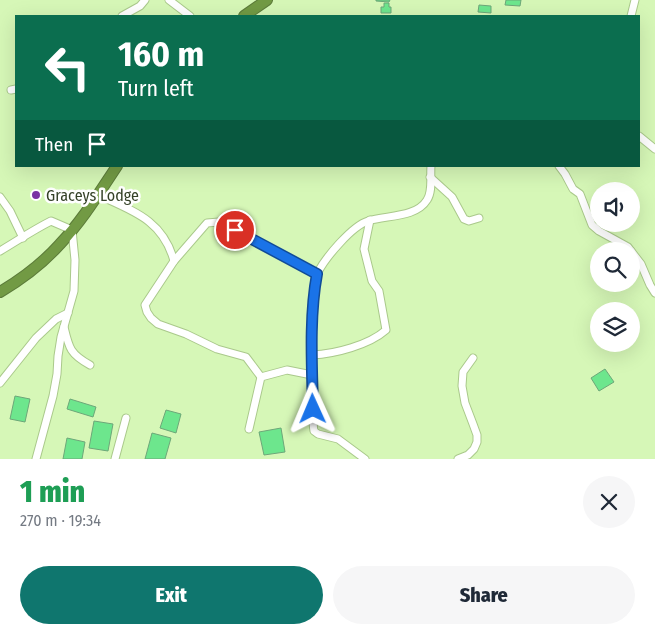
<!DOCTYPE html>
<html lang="en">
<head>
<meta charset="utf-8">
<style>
  :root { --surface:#fff; --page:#f6f6f7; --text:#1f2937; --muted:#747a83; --accent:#0f766e }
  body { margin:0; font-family:"Fira Sans Condensed",sans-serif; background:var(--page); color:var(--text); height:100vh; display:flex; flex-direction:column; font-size:19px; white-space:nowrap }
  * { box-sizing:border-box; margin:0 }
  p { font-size:16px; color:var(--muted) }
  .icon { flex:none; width:28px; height:28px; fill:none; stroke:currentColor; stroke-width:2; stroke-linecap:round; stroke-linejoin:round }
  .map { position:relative; height:459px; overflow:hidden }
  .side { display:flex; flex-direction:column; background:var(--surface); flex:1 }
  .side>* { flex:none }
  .hud { position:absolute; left:15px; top:15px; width:625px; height:152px; border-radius:0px; box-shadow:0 5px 20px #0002; background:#0b6e4f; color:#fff; overflow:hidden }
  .buttons { position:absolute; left:590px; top:182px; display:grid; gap:10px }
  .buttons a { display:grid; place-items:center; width:50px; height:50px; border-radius:50%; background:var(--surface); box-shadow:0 5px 20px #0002; font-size:25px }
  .pin { position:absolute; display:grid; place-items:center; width:42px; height:42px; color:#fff; margin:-21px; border:2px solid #fff; border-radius:50%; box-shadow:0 1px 5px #0007 }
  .me { position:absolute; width:55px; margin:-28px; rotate:359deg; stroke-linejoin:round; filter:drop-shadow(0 0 4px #0008) }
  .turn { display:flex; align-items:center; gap:18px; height:105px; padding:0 20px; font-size:22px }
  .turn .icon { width:65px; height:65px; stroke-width:2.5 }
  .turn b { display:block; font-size:35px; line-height:42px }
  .then { display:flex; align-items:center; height:48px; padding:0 20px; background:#0003; gap:10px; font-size:19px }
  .round { display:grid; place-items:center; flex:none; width:52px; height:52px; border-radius:26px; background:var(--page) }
  .overview { display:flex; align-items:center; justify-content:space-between; height:85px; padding:0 20px }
  h1 { font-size:30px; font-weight:800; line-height:38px; color:#1e9e55 }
  .cta { display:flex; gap:10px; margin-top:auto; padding:10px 20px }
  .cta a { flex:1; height:58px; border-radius:30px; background:var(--accent); color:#fff; font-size:20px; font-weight:800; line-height:58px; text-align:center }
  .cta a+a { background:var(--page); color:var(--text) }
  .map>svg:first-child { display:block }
  .building { fill:#6de68d; stroke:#6da779 }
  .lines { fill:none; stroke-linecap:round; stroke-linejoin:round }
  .minor-casing { stroke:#aac98b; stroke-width:9 }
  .highway-casing { stroke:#5c7b3a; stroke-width:12 }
  .minor { stroke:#fff; stroke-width:7 }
  .highway { stroke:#729a44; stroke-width:10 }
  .route-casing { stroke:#114b97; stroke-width:12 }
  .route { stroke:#1a73e8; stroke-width:9 }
  .poi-dot { fill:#7a32a4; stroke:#fff; stroke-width:2 }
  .labels { text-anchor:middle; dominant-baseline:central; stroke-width:5; stroke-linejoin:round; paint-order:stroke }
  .poi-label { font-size:16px; fill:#344127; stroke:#fff; text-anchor:start }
</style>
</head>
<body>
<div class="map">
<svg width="655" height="459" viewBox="0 0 655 459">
  <rect width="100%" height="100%" fill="#d6f7b7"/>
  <g class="building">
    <path d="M376,0H390L389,2L376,1Z"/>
    <path d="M506,0H521L520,6L505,5Z"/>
    <path d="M384,3H389V7H391V13H381V7H384Z"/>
    <path d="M479,5L491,6V13L478,12Z"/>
    <path d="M605,369L614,382L599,391L591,378Z"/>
    <path d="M15,396L30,399L25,422L10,419Z"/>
    <path d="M70,399L96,407L93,417L67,409Z"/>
    <path d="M166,410L181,414L176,433L160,428Z"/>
    <path d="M94,421L113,424L108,451L89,448Z"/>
    <path d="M281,428L285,452L264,455L259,432Z"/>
    <path d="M152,433L171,438L165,459H145Z"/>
    <path d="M67,438L85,442L82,459H63Z"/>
  </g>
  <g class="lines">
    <defs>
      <g id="minor">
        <path d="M169,0L190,16"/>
        <path d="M122,16L140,6L145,0"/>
        <path d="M631,16L635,0"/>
        <path d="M11,90L16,89"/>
        <path d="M639,136L655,149"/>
        <path d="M559,166L565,174L573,189L580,194L592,225L599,231L628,247L631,251"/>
        <path d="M430,177L452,197L464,219L469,221L479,218"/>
        <path d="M98,195C133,211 163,220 174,261"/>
        <path d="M0,197L10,211L23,238"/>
        <path d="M0,251C17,241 33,230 51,221L72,230L75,260L74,291L61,337L58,356L57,374L53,396L36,459"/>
        <path d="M631,251L641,264L650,285L655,293"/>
        <path d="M64,327C69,348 70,354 90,365"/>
        <path d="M312,355C335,354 369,345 386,330L379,291L372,281L364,249L370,220"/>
        <path d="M261,377L246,357L217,349L186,334L158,324L151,318L147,312L145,305L174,261L207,223L219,222L317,274"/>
        <path d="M0,383L36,338L56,319L68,313"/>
        <path d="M249,429L261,377L287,370L312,375"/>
        <path d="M115,459L126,418"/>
        <path d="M365,459L338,439L318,434L314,431C312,420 313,408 313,397C312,370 312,344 313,317C314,303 312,284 318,272C326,257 352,226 368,221C386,215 416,218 427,200C433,191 430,177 431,166"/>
        <path d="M458,459L468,455L474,449L477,442V435L473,424L465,403L462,386L463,372L473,358"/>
      </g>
      <g id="highway">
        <path d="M244,16L267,0"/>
        <path d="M0,292C22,279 43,263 60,244C82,221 99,193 117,166"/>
      </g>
    </defs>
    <use href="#minor" class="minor-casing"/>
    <use href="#highway" class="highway-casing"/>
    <use href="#minor" class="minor"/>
    <use href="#highway" class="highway"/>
  </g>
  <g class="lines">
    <defs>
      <path id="route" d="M235,230L317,274C309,317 312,366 313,409"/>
    </defs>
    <use href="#route" class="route-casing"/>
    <use href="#route" class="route"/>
  </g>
  <circle class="poi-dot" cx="36" cy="195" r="5"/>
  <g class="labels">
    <g class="poi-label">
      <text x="46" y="195">Graceys Lodge</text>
    </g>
  </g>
</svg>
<div class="buttons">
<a><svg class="icon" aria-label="sound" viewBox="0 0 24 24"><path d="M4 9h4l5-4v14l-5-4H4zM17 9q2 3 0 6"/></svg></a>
<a><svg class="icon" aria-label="search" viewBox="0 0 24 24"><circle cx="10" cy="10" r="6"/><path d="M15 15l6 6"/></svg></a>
<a><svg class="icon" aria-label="layers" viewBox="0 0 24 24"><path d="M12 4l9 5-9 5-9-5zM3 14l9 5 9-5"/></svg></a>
</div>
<div class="pin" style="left:235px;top:230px;background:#d93025"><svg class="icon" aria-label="arrive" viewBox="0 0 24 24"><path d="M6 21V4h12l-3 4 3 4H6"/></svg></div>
<svg class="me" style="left:313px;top:409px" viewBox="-20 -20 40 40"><path d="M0-17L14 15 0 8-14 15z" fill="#1a73e8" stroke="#fff" stroke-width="4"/></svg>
<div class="hud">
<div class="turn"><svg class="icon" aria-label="left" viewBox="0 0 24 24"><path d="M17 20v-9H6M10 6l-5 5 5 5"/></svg><div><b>160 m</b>Turn left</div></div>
<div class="then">Then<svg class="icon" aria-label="arrive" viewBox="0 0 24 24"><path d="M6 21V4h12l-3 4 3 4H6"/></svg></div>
</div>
</div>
<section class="side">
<div class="overview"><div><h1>1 min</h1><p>270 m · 19:34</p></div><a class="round"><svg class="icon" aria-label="close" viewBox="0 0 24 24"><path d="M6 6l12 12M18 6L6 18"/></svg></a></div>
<div class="cta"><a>Exit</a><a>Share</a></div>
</section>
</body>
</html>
